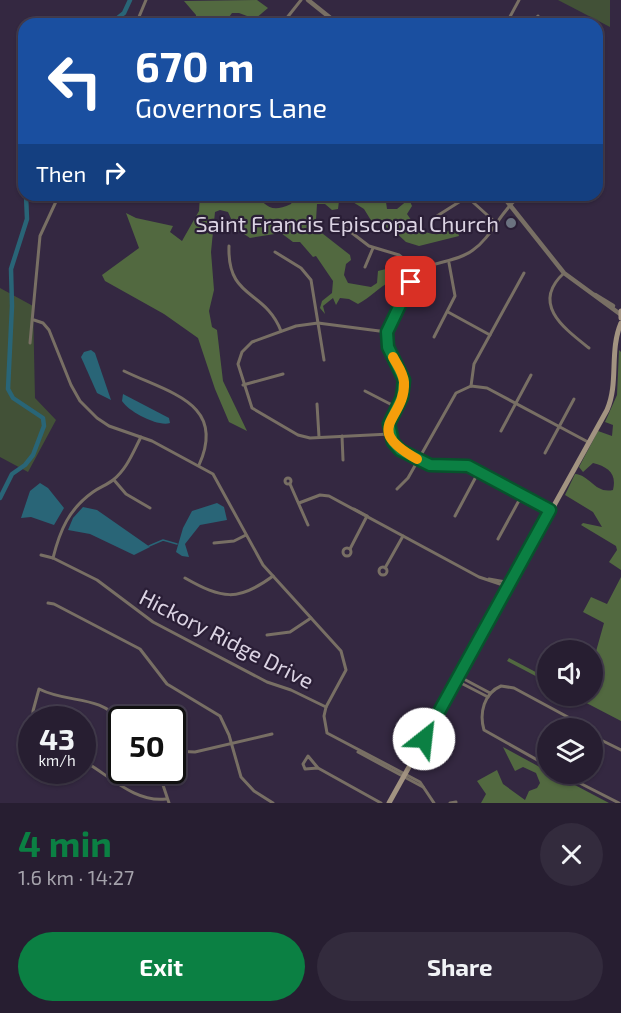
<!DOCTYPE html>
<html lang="en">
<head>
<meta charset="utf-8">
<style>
  :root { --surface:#271e31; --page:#332b3d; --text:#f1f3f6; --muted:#a4a2ab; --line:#433c4d; --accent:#0b8043 }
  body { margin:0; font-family:"Exo 2",sans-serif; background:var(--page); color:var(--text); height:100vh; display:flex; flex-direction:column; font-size:22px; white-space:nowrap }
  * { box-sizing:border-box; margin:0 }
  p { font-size:20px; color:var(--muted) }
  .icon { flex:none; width:33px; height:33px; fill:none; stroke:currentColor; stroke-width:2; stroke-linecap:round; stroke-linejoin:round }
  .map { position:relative; height:803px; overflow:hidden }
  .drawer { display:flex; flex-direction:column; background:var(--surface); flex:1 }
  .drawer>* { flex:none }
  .banner { position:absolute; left:18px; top:18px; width:585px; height:183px; border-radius:18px; box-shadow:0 2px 4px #0004,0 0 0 2px var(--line); background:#1a4fa0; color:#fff; overflow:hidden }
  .controls { position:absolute; left:537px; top:640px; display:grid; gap:12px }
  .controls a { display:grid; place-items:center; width:66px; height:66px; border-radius:50%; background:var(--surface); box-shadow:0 2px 4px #0004,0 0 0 2px var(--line); font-size:30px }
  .speed { position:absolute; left:18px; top:706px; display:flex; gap:12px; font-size:30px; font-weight:700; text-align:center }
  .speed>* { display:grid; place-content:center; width:78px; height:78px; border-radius:50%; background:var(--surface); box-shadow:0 2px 4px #0004,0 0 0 2px var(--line); line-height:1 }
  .speed small { font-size:15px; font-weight:400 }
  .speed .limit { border:3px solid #111; border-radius:9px; background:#fff; color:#111 }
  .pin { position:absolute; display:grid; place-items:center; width:51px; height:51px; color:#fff; margin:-26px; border-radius:12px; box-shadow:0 3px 9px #0006 }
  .me { position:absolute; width:66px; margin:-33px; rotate:29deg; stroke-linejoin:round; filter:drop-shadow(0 0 4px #0008) }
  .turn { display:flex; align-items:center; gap:21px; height:126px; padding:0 18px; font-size:27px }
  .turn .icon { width:78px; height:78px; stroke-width:2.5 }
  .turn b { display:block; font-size:42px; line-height:51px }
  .then { display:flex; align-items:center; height:57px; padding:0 18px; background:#0003; gap:12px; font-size:22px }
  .round { display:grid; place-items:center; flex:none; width:63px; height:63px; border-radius:32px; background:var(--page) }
  .summary { display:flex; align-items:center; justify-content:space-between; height:102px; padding:0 18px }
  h1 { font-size:36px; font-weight:700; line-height:45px; color:var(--accent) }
  .action { display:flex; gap:12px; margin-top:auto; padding:12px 18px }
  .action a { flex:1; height:69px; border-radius:36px; background:var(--accent); color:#fff; font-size:24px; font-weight:700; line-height:69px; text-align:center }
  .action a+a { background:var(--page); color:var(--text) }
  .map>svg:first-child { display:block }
  .green { fill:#425137 }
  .forest { fill:#526940 }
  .water { fill:#296577 }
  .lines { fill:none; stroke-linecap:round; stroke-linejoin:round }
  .stream { stroke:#296577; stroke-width:1.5 }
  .river { stroke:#296577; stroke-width:4.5 }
  .minor { stroke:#786f64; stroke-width:3 }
  .tertiary { stroke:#786f64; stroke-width:4.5 }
  .secondary { stroke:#a29381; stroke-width:5 }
  .route-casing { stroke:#07532c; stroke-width:15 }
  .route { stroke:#0b8043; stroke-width:10 }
  .slow { stroke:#f59e0b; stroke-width:10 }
  .worship-dot { fill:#6b7280; stroke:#2a1e36; stroke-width:2 }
  .labels { text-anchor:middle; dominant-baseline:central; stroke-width:4.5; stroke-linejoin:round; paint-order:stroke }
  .poi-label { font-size:22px; fill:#dbd3e3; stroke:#2a1e36; text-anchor:end }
  .street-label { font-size:22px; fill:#dbd3e3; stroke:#2a1e36 }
</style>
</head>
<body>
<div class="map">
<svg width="621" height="803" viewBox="0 0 621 803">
  <rect width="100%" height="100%" fill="#342841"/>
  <g class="green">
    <path d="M558,0H610V27Z"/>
    <path d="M0,288L33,306L35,398L56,420L28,472L0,457Z"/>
  </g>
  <g class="forest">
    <path d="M257,0L268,8L255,19L239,13H232L224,24H196V15L184,1Z"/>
    <path d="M200,195C215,195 232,193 248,195C267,197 264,217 291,204L295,195H376L386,202L387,209H397L409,199L412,206L407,214C414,225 424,235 438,234C445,233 450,229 457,229L459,236L419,246L406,242L393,230L372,222L364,209L348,199L339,201L338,209L332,210L325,204H317L316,220L318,230L350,255L351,260L346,264L344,275L348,283L371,287L377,283L378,271L386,269L396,274L405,286L391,281C378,288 371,297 358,304L349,299L340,298L336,305L333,298L323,306L325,314L320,308L322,301L332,293L333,281L316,256L313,257L300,242H293L281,233L250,238L241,232H237L228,212L220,210L215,212L211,252L214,290L209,311L212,327L217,330L223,381L247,431L229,422L215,389L198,338L164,314L105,281L102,275L139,248L126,213L136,218L173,226L170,232L182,241L199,211Z"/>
    <path d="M619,350L621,352V570L609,562L617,550L616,546L581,525L583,523L602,527L593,512L565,495L575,474C590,475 595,494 613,490C617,473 608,467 593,463L583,472L579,467L598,431L612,436L613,425L605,422L617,395Z"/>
    <path d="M621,577V721L573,696H592L593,662L604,623L583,612L591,597L607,604Z"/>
    <path d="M509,658L547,678V682L507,661Z"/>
    <path d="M503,747L547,771L548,774H554L609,803H481L486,794L477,781L497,770L503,784L525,800L529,791L537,788L540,783L536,773L523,767L515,771Z"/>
  </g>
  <g class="water">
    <path d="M91,350L95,353L111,400L97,393L81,357L84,352Z"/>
    <path d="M123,394L169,418L170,423C158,427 129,412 122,401Z"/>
    <path d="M40,483L48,488L64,508L54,525L31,517L21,518L30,491Z"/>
    <path d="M217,503L224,507L227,520L200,525L185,544L189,557L182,556L176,552L183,528L192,511Z"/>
    <path d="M83,507L97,510L150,547L134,555L90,534L68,530L73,518Z"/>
  </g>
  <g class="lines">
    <path class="stream" d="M149,546L163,540L177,544"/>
    <g class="river">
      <path d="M110,24L124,13L130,0"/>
      <path d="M0,498L12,474L25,465L33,455L44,426L43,418L13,398L8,389L12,306L11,269L27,219L26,195"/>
    </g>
    <g class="minor">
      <path d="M136,24L146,0"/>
      <path d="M282,24L301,0"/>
      <path d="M506,24L519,0"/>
      <path d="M532,24L538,16"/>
      <path d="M465,195L495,222"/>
      <path d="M521,195C499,212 493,236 473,250C456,263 430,261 418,272C404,285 383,329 388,347C392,361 405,370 404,385C403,401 390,413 389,428L398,448L424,463L436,466H468L550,510"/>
      <path d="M437,216L467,197"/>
      <path d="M335,220L369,246L399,255L419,271"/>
      <path d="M229,246C227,300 265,289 281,331"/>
      <path d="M275,252L301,268L311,280L324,360"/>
      <path d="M365,267L373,248"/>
      <path d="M564,273C530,304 565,329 589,348"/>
      <path d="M448,312L490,335"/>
      <path d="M34,320L43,323L49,330L71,385L80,401L97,418L109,426L152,441L213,474L263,565L341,651L346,670L326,707L324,716L327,733L420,782L434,803"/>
      <path d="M387,332L318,323L296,326L252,342L242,352L238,364L252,408L298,435L310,438L390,434"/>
      <path d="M434,337L455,296L449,263"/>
      <path d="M30,343L40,236L59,195"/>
      <path d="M124,371C169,393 227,403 199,465"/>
      <path d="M243,385L283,374"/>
      <path d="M471,386L474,364L524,273"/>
      <path d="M365,391L396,407"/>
      <path d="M317,404L319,437"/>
      <path d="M501,431L531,375"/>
      <path d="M342,436L343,460"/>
      <path d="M545,453L574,399"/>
      <circle cx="288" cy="481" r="3"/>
      <path d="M114,480L126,494L150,508"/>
      <path d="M290,484L308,525"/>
      <path d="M397,489L408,478L456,393L471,386L487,388L588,442"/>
      <path d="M299,503L320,495L329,496L479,577L509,587"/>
      <path d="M354,509L367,516"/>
      <path d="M455,516L479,471"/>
      <path d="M498,539L522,495"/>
      <path d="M214,543L234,541L246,535"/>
      <circle cx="347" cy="552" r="4"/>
      <path d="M350,549L367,516"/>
      <path d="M41,555L53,558L97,580L153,622L267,682L291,690L326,707"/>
      <path d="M53,558C60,530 69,509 93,492C100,487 107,485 113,480C127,469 133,452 141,437"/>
      <circle cx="383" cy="571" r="4"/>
      <path d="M385,568L403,536"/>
      <path d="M185,578C222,599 238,602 273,576"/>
      <path d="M489,579L511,583"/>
      <path d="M48,603L54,604L140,649L167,684L220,716L229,735L241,777L254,791L273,803"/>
      <path d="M267,635L290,632L311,618"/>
      <path d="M460,677L490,693"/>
      <path d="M457,681L488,697"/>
      <path d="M33,720V711L39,689C69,704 99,694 122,722"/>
      <path d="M592,743L603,741L621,750"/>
      <path d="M172,751L195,752L272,734"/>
      <path d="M358,752L423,787"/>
      <path d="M82,760C108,774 134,803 166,799"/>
      <path d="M548,766L484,730C479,713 484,693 501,686L514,688L577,722L583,729"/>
      <path d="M318,768L305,769L303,764L308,756L318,768L381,803"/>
      <path d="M166,771L163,785L169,803"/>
      <path d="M562,774L619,803"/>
      <path d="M450,803L456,802"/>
    </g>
    <g class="tertiary">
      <path d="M308,0L338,24"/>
      <path d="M502,195L564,273L620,314"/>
      <path d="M595,295L613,306"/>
    </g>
    <g class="secondary">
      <path d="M621,311V318"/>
      <path d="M389,803L607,410C619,383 609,351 621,323"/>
    </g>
  </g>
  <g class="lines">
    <defs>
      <path id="route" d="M411,282L387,332L388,347L404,380L402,397L389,424L393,442L400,450L430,465L468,466L550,510L424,739"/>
    </defs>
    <use href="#route" class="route-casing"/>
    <use href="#route" class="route"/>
    <path class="slow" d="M393,357C397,365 403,372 404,382C406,420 360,427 417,459"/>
  </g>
  <circle class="worship-dot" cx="511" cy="223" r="6"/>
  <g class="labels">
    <g class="poi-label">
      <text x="499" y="223">Saint Francis Episcopal Church</text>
    </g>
    <g class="street-label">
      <text transform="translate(227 638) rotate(27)">Hickory Ridge Drive</text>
    </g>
  </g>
</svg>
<div class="controls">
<a><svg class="icon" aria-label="sound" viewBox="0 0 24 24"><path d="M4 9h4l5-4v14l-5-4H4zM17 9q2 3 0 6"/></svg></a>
<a><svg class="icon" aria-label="layers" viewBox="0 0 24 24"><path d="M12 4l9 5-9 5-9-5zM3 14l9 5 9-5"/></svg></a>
</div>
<div class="speed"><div>43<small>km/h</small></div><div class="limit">50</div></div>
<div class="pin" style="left:411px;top:282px;background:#d93025"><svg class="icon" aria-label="arrive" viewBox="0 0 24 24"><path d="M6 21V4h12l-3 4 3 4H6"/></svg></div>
<svg class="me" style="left:424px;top:739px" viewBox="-20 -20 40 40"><circle r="19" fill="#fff"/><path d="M0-13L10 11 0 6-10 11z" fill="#0b8043"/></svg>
<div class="banner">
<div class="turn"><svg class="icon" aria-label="left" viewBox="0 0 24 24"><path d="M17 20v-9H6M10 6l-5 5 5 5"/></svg><div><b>670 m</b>Governors Lane</div></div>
<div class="then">Then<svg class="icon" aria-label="right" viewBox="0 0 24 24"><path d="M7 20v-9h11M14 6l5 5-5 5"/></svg></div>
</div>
</div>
<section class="drawer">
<div class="summary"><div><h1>4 min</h1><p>1.6 km · 14:27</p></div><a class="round"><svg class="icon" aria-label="close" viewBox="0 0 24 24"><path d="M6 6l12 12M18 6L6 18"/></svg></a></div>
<div class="action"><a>Exit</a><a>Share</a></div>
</section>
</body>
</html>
